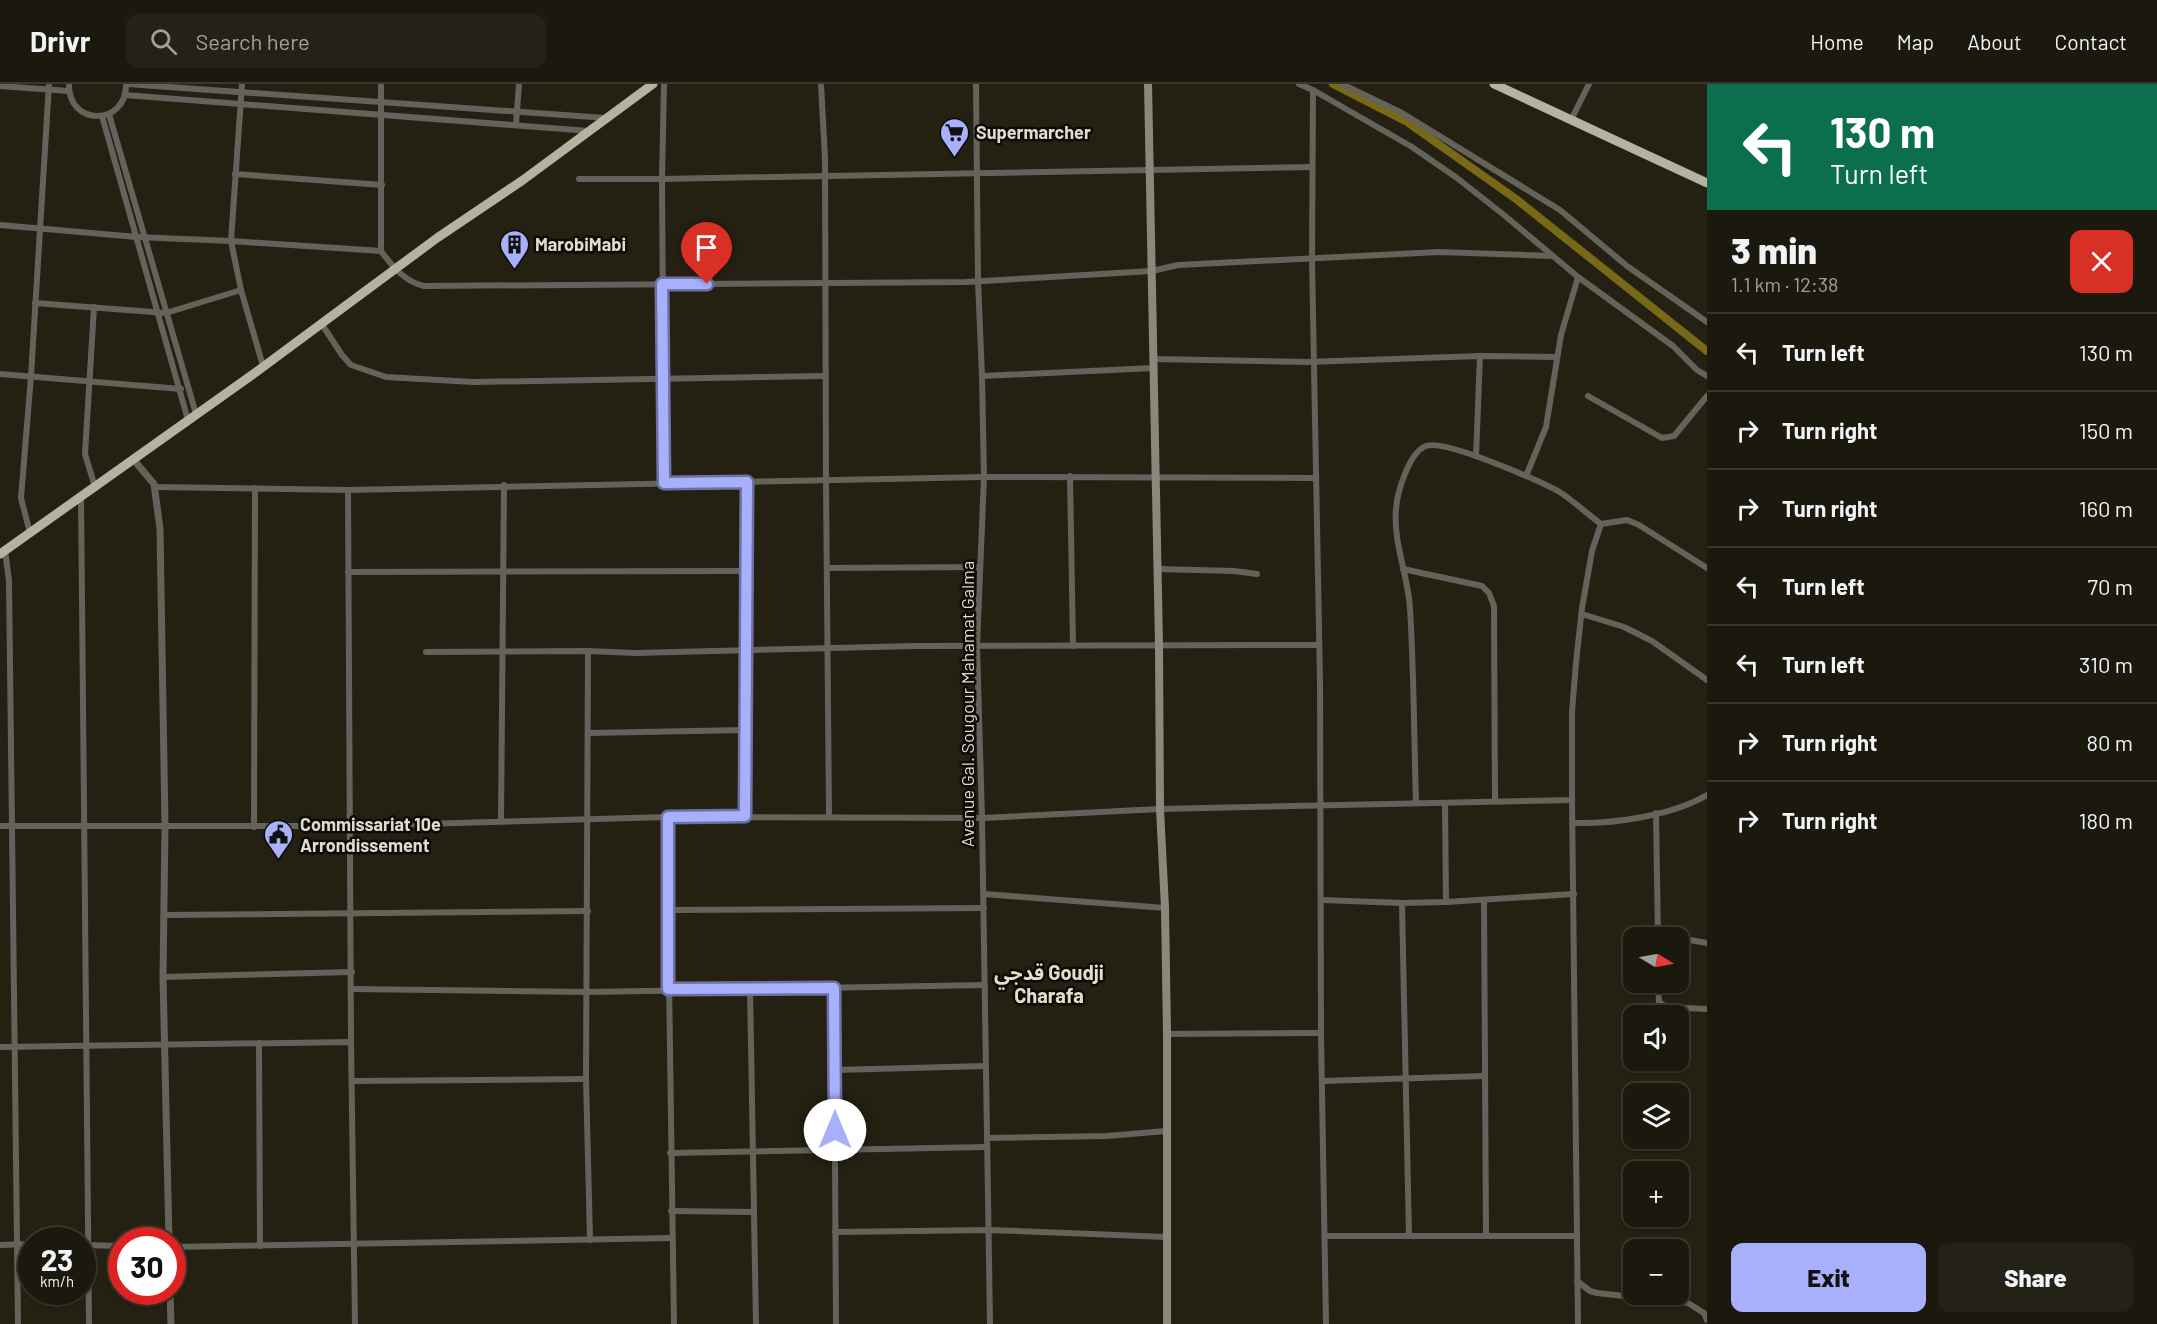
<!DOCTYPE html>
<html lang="en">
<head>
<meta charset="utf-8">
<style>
  :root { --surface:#1b190e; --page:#242217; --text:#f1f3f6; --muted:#a0a09e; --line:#39382e; --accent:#a8b0fc }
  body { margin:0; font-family:Barlow,"Noto Sans Arabic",sans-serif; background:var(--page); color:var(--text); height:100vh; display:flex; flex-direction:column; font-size:22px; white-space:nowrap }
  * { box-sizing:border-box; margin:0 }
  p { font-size:20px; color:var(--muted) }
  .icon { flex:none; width:33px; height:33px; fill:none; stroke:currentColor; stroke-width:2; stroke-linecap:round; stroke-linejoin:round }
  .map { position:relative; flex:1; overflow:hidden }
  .drawer { display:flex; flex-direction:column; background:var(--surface); width:450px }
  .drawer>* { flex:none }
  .hud { background:#0b6e4f; color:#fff; overflow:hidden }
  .needle { width:39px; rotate:100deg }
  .fabs { position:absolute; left:1623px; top:843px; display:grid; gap:12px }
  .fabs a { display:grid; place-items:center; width:66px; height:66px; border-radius:12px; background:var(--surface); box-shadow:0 2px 4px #0004,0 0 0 2px var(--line); font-size:30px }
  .speed { position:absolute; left:18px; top:1143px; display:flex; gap:12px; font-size:30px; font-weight:700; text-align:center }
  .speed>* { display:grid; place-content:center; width:78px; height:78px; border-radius:50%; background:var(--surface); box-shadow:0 2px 4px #0004,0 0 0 2px var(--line); line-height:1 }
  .speed small { font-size:15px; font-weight:400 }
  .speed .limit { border:9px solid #d22; background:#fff; color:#111 }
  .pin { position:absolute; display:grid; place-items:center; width:51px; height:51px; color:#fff; margin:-62px -26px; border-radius:50% 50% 50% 0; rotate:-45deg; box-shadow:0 0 6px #0007 }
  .pin .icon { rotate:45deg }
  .me { position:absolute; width:66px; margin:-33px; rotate:0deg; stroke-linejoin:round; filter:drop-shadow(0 0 4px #0008) }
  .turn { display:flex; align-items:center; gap:21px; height:126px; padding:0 24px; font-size:27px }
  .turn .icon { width:78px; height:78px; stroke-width:2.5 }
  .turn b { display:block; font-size:42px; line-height:51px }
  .round { display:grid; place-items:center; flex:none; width:63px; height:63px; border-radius:12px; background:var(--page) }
  .overview { display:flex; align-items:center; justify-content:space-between; height:102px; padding:0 24px }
  h1 { font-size:36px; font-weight:800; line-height:45px }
  .cta { display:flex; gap:12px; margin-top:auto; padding:12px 24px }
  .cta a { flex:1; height:69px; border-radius:12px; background:var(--accent); color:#111; font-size:24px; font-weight:800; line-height:69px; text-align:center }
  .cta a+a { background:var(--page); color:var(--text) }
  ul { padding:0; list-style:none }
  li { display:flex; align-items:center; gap:18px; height:78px; padding:0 24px; border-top:2px solid var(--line) }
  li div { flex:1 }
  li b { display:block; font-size:22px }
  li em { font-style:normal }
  header { display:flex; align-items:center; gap:36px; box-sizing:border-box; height:84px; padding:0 30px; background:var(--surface); border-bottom:2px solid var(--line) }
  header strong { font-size:28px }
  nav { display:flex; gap:33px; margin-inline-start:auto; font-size:21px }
  .search { width:420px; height:54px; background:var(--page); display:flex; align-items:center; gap:15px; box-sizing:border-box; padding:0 21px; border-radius:12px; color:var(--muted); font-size:22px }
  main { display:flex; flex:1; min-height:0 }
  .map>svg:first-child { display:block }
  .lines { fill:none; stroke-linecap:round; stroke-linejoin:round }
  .canal { stroke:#776918; stroke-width:8 }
  .minor { stroke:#64635b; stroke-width:6 }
  .tertiary { stroke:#64635b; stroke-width:7 }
  .secondary { stroke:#8a887c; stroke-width:8 }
  .trunk { stroke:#b6b2a2; stroke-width:9 }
  .route-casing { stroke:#6d72a4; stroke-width:15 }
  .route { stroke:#a8b0fc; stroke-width:10 }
  .labels { text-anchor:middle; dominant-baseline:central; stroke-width:5; stroke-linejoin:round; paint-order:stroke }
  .poi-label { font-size:18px; font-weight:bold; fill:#dedcd2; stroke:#0c0b05; text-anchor:start }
  .street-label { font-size:18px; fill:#dedcd2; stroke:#0c0b05 }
  .neighbourhood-label { font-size:20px; font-weight:bold; fill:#e1decb; stroke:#0c0b05 }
</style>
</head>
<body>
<header>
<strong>Drivr</strong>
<div class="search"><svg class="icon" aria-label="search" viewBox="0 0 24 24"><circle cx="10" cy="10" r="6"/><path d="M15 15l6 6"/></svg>Search here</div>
<nav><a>Home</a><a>Map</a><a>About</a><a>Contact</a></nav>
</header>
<main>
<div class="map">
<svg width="1707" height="1240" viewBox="0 0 1707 1240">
  <rect width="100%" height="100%" fill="#242113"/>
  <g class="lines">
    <path class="canal" d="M1333,0L1407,38L1516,115L1707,267"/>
    <g class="minor">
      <path d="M69,0C68,43 127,42 126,0"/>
      <path d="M127,0L606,34"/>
      <path d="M242,0L231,157L241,206L263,282"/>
      <path d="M381,0V167C392,182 405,198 424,202L966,198L1152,187L1178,181L1439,168L1552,172"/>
      <path d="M664,0L662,95C878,89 1095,88 1312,83"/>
      <path d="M821,0L825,74L826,397L829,732"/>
      <path d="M976,0L978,197L982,292L984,393L977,562L982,734L990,1240"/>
      <path d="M1299,0L1313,6L1412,63L1457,94L1504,131L1578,193L1673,262L1697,286L1707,292"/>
      <path d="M1342,0L1402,29L1560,126L1627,182L1707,238"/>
      <path d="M0,2L69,7"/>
      <path d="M1313,6L1312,175L1320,599L1321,949L1326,1240"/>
      <path d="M125,11L589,47"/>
      <path d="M109,30L196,330"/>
      <path d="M102,32L188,336"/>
      <path d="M1571,36L1589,0"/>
      <path d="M516,40L519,0"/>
      <path d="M235,90L382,101"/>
      <path d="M579,95H662L664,399"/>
      <path d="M0,141L137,153L231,157L381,167"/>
      <path d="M35,219L166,229L241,206"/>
      <path d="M94,223L85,370L95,403"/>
      <path d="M321,239L342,271L351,281L386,293L473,298L826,292"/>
      <path d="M1153,275L1307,278L1480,272L1556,273"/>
      <path d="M0,290L181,305"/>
      <path d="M982,292L1153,284"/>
      <path d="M1588,312L1662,354L1674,352L1707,312"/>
      <path d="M1476,372L1480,272"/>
      <path d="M1070,392L1073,562"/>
      <path d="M1526,392L1546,343L1561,251L1578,193"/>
      <path d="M155,403L348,406L984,393L1316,394"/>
      <path d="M348,406L351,958"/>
      <path d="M81,412L89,1240"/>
      <path d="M30,449L21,414L31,292L49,0"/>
      <path d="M5,466L9,497L18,1240"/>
      <path d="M827,484L980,483"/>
      <path d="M1157,485L1234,487L1257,490"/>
      <path d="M1403,485L1482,502L1489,509L1494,522L1495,717"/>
      <path d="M348,488L746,487"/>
      <path d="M1582,530L1624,543L1652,557L1707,596"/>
      <path d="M588,567L586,995L590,1156"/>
      <path d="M426,568L588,567L635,569L914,562L1319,561"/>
      <path d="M588,649L746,646"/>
      <path d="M1572,716L1578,1240"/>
      <path d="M1416,719C1414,654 1414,589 1410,524C1408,491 1393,459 1396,425C1397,409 1409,368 1426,362C1445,355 1537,396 1558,407C1573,416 1587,430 1601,440L1627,436L1639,441L1707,484"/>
      <path d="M1445,719L1446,818"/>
      <path d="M1656,729L1658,854"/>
      <path d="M745,732L747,398"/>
      <path d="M667,733L668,826L984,824"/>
      <path d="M501,737L504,401"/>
      <path d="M1573,739C1613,740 1671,732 1707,711"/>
      <path d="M0,742H351L667,733L982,734L1160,725L1572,716V628L1576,579L1582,524L1592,467L1601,440"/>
      <path d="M254,743L255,404"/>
      <path d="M984,810L1165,824"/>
      <path d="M1322,816L1402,819L1446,818L1574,810"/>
      <path d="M1484,817L1486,1151"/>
      <path d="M1402,819L1409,1152"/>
      <path d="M668,826L674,1240"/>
      <path d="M164,831L588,827"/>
      <path d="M1690,856L1707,859"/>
      <path d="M163,893L352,888"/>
      <path d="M1658,898L1659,918L1666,923L1707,925"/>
      <path d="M834,904L836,1240"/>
      <path d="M352,905L587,908L985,901"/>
      <path d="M750,905L756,1240"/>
      <path d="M1167,950L1321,949"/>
      <path d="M259,959L260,1162"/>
      <path d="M0,963L351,958L355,1240"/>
      <path d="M835,986L986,982"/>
      <path d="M353,997L586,995"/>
      <path d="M1322,997L1484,992"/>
      <path d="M987,1054L1107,1052L1166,1047"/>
      <path d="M670,1069L987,1063"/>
      <path d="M671,1127L754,1128"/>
      <path d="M835,1148L990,1146L1166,1153"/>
      <path d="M1326,1152H1576"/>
      <path d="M0,1161L32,1160"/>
      <path d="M82,1161L122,1162"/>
      <path d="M172,1163L672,1154"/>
      <path d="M1577,1197L1590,1207L1597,1209L1688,1219L1704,1229L1707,1236"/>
    </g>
    <g class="tertiary">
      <path d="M133,375L154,400L160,445L165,741L163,893L169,1156"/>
      <path d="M170,1208L171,1240"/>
    </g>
    <path class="secondary" d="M1148,0L1159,561L1160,725L1165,824L1167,950V1240"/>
    <g class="trunk">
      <path d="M1494,0L1707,99"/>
      <path d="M0,470L252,291L437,154L523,96L653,0"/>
    </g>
  </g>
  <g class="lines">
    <defs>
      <path id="route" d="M707,200H662L664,399L747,398L745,732L668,733V905L834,904L835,1046"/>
    </defs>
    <use href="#route" class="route-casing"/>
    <use href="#route" class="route"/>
  </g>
  <defs>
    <symbol id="supermarket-pin" viewBox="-11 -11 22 30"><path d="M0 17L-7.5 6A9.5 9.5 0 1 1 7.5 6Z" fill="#a8b0fc" stroke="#0c0b05"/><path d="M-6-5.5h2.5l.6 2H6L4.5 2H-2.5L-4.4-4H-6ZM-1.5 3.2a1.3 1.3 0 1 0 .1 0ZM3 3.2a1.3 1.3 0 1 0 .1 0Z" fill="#111"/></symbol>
    <symbol id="building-pin" viewBox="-11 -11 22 30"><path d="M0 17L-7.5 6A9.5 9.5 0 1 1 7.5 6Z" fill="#a8b0fc" stroke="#0c0b05"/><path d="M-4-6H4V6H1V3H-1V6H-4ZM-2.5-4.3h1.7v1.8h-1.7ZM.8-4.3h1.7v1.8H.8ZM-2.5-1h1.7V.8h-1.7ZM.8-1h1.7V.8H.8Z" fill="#111"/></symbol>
    <symbol id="civic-pin" viewBox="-11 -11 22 30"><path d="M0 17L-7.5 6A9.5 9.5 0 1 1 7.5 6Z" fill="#a8b0fc" stroke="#0c0b05"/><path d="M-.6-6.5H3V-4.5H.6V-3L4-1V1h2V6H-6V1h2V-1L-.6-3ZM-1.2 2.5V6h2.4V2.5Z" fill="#111"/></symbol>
  </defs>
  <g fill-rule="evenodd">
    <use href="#supermarket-pin" x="938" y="32" width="33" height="45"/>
    <use href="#building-pin" x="498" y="144" width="33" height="45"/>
    <use href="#civic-pin" x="262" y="734" width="33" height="45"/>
  </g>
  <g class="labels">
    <g class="poi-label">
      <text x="976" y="48">Supermarcher</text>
      <text x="535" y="160">MarobiMabi</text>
      <text x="300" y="740">Commissariat 10e<tspan x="300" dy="21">Arrondissement</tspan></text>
    </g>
    <g class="street-label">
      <text transform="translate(967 620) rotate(-90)">Avenue Gal. Sougour Mahamat Galma</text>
    </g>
    <g class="neighbourhood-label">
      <text x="1049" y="888">قدجي Goudji<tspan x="1049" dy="23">Charafa</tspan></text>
    </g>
  </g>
</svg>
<div class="fabs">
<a><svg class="needle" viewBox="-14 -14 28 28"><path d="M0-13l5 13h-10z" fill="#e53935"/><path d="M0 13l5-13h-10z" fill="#a0a09e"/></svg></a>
<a><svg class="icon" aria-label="sound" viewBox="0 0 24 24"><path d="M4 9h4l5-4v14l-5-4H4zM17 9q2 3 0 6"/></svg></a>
<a><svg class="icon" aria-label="layers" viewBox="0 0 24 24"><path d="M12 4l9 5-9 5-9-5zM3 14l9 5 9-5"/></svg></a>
<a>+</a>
<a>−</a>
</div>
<div class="speed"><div>23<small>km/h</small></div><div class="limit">30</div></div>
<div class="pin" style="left:707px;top:200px;background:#d93025"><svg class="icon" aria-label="arrive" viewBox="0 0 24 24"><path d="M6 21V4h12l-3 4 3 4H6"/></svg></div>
<svg class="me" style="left:835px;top:1046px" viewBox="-20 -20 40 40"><circle r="19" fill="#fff"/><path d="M0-13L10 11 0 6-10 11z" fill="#a8b0fc"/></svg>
</div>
<section class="drawer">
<div class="hud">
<div class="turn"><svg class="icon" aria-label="left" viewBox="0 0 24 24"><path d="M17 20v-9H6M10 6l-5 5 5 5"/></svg><div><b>130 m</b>Turn left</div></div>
</div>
<div class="overview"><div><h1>3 min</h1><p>1.1 km · 12:38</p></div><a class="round" style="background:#d93025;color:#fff"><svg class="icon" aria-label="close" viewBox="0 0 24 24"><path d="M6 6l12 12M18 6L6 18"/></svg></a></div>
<ul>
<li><svg class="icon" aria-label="left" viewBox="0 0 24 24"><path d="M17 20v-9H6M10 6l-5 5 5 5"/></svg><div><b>Turn left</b></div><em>130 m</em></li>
<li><svg class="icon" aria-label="right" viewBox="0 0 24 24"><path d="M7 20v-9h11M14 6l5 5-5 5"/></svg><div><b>Turn right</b></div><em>150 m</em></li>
<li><svg class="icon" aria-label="right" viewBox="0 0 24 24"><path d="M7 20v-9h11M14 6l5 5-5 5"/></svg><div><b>Turn right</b></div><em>160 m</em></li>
<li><svg class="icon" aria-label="left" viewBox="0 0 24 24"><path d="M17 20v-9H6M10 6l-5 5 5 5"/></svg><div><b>Turn left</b></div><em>70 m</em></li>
<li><svg class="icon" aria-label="left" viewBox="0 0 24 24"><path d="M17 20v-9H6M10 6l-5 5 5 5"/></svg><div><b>Turn left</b></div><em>310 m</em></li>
<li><svg class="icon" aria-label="right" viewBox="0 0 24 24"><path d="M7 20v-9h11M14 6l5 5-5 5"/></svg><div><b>Turn right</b></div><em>80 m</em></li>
<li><svg class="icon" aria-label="right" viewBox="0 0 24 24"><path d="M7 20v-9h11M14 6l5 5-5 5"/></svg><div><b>Turn right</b></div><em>180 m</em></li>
</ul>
<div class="cta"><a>Exit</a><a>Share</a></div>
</section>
</main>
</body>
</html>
